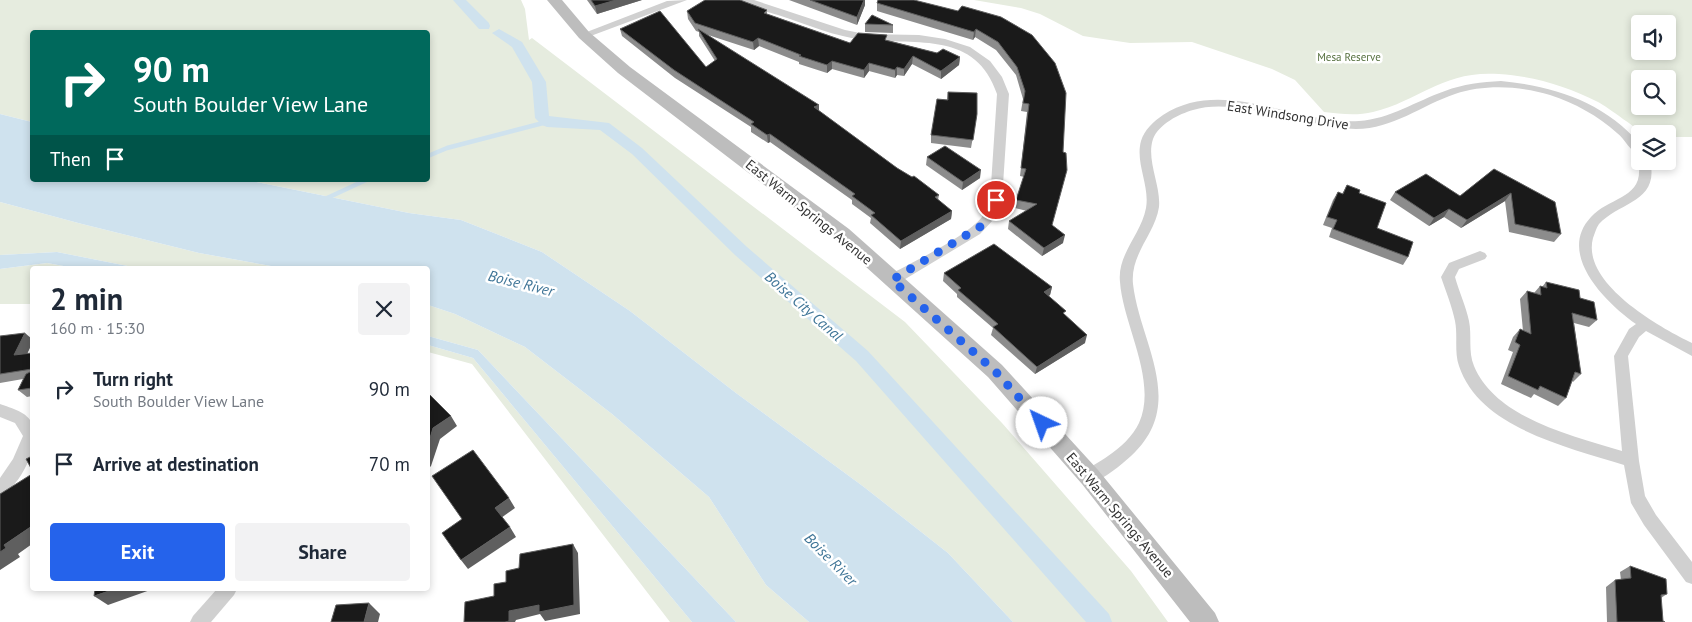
<!DOCTYPE html>
<html lang="en">
<head>
<meta charset="utf-8">
<style>
  :root { --surface:#fff; --page:#f2f2f3; --text:#1f2937; --muted:#747a83; --accent:#2563eb }
  body { margin:0; font-family:"PT Sans",sans-serif; background:var(--page); color:var(--text); height:100vh; display:flex; flex-direction:column; font-size:19px; white-space:nowrap }
  * { box-sizing:border-box; margin:0 }
  p { font-size:16px; color:var(--muted) }
  .icon { flex:none; width:28px; height:28px; fill:none; stroke:currentColor; stroke-width:2; stroke-linecap:round; stroke-linejoin:round }
  .map { position:relative; flex:1; overflow:hidden }
  .panel { position:absolute; left:30px; top:266px; width:400px; height:325px; display:flex; flex-direction:column; background:var(--surface); border-radius:5px; box-shadow:0 2px 8px #0003 }
  .panel>* { flex:none }
  .top-card { position:absolute; left:30px; top:30px; width:400px; height:152px; border-radius:5px; box-shadow:0 2px 8px #0003; background:#00695c; color:#fff; overflow:hidden }
  .controls { position:absolute; left:1631px; top:15px; display:grid; gap:10px }
  .controls a { display:grid; place-items:center; width:45px; height:45px; border-radius:5px; background:var(--surface); box-shadow:0 2px 8px #0003; font-size:25px }
  .pin { position:absolute; display:grid; place-items:center; width:42px; height:42px; color:#fff; margin:-21px; border:2px solid #fff; border-radius:50%; box-shadow:0 1px 5px #0007 }
  .me { position:absolute; width:55px; margin:-28px; rotate:318deg; stroke-linejoin:round; filter:drop-shadow(0 0 4px #0008) }
  .turn { display:flex; align-items:center; gap:18px; height:105px; padding:0 20px; font-size:22px }
  .turn .icon { width:65px; height:65px; stroke-width:2.5 }
  .turn b { display:block; font-size:35px; line-height:42px }
  .then { display:flex; align-items:center; height:48px; padding:0 20px; background:#0003; gap:10px; font-size:19px }
  .round { display:grid; place-items:center; flex:none; width:52px; height:52px; border-radius:5px; background:var(--page) }
  .summary { display:flex; align-items:center; justify-content:space-between; height:85px; padding:0 20px }
  h1 { font-size:30px; font-weight:600; line-height:38px }
  .cta { display:flex; gap:10px; margin-top:auto; padding:10px 20px }
  .cta a { flex:1; height:58px; border-radius:5px; background:var(--accent); color:#fff; font-size:20px; font-weight:600; line-height:58px; text-align:center }
  .cta a+a { background:var(--page); color:var(--text) }
  ul { padding:0; list-style:none }
  li { display:flex; align-items:center; gap:15px; height:75px; padding:0 20px }
  li div { flex:1 }
  li b { display:block; font-size:19px }
  li em { font-style:normal }
  .map>svg:first-child { display:block }
  .green { fill:#e6ecdf; fill-rule:evenodd }
  .water { fill:#cfe2ee }
  .lines { fill:none; stroke-linecap:round; stroke-linejoin:round }
  .stream { stroke:#cfe2ee; stroke-width:4.5 }
  .canal { fill:#cfe2ee; fill-rule:evenodd }
  .street { fill:#d0d0d0; fill-rule:evenodd }
  .secondary { fill:#bdbdbd; fill-rule:evenodd }
  .wall { fill:#8c8c8c }
  .shaded-wall { fill:#5f5f5f }
  .building { fill:#1a1a1a; stroke:#5f5f5f }
  .route { stroke:#2563eb; stroke-width:9; stroke-dasharray:0 16.2 }
  .labels { text-anchor:middle; dominant-baseline:central; stroke-width:5; stroke-linejoin:round; paint-order:stroke }
  .far-park-label { font-size:11px; fill:#56703f; stroke:#fff }
  .street-label { font-size:14px; fill:#333; stroke:#fff }
  .water-label { font-size:15px; font-style:italic; fill:#3f7597; stroke:#fff }
</style>
</head>
<body>
<div class="map">
<svg width="1692" height="622" viewBox="0 0 1692 622">
  <rect width="100%" height="100%" fill="#fff"/>
  <g class="green">
    <path d="M0,0H521L525,9L529,40L532,38L905,322L1002,423L1131,571L1168,622H1013L948,553L864,487L736,393L630,311L542,252L461,220L409,213L247,180H428V32H32V122L0,114Z"/>
    <path d="M974,0H1692V137H1668V134C1660,134 1652,135 1645,134C1642,133 1606,106 1598,102C1567,86 1533,76 1499,74C1443,70 1421,100 1373,112C1357,116 1340,114 1324,112L1295,80L1272,69L1192,42L1130,43L1083,36L1040,14L1021,8ZM1640,24H1668V51H1640ZM1640,79H1668V106H1640Z"/>
    <path d="M0,202L82,224L199,253L288,269H143L57,252L0,255Z"/>
    <path d="M47,263L80,269H32V304H0V269Z"/>
    <path d="M428,305L455,314L525,347L612,414L709,497L766,585L809,622H736L478,350L428,336Z"/>
    <path d="M428,345L473,358L692,622H670L472,364L428,352Z"/>
  </g>
  <g class="water">
    <path d="M0,114L32,122V180H247L409,213L461,220L542,252L630,311L736,393L864,487L948,553L1013,622H809L766,585L709,497L612,414L525,347L455,314L428,305V269H288L199,253L82,224L0,202Z"/>
    <path d="M57,252L143,269H80L47,263L0,269V255Z"/>
    <path d="M428,336L478,350L736,622H692L473,358L428,345Z"/>
  </g>
  <g class="lines">
    <g class="stream">
      <path d="M428,156L447,148L547,122"/>
      <path d="M325,199L366,180"/>
    </g>
    <g class="canal">
      <path d="M453,0H466L489,23L490,26L489,29H479Z"/>
      <path d="M499,29L522,42L546,82L549,116L609,123L642,148L747,247L868,351L1109,614L1112,622H1086L856,361L735,255L632,154L600,130L547,127L542,125L535,118L532,82L512,47L492,33Z"/>
    </g>
    <g class="street">
      <path d="M687,0L588,37L584,38L579,35L667,1Z"/>
      <path d="M739,0H754L845,30L865,34L919,35L945,39L970,47L990,61L1002,77L1009,94L1002,200L994,219L980,234L897,284H887L885,280L887,276C911,263 966,237 982,217C986,212 988,206 990,200L997,94C976,31 918,45 865,40C835,37 806,24 778,15C766,11 748,8 739,0Z"/>
      <path d="M1501,81C1554,86 1604,102 1640,144V155C1630,152 1625,139 1617,133C1598,116 1575,103 1550,95C1520,86 1485,84 1455,94C1422,105 1393,129 1356,129C1308,128 1237,96 1193,110C1179,114 1159,124 1153,139C1146,160 1161,185 1159,207C1155,234 1130,254 1133,284C1140,344 1188,403 1131,456C1120,466 1105,478 1090,484L1084,482L1082,477C1087,467 1100,462 1108,456C1120,448 1133,436 1139,423C1158,381 1123,325 1120,282C1117,254 1141,235 1146,208C1150,186 1135,163 1141,141C1144,130 1154,121 1163,115C1224,76 1295,125 1359,121C1390,119 1416,101 1445,91C1463,84 1482,82 1501,81Z"/>
      <path d="M1640,158V161H1650C1660,202 1619,202 1599,224C1596,228 1595,233 1593,238C1581,283 1659,327 1692,343V356L1646,331L1639,337L1628,356L1639,461L1645,496L1656,515L1692,562V584L1686,582L1644,525L1631,503L1624,465C1569,447 1480,429 1459,366C1454,352 1458,336 1455,321C1452,306 1446,292 1441,277L1449,263L1480,251L1485,253L1487,256L1485,259L1459,269L1455,277C1459,292 1466,306 1469,321C1472,335 1468,352 1474,366C1496,419 1574,436 1622,451L1614,356L1629,329L1636,324C1606,303 1556,254 1591,217C1610,196 1646,199 1638,161Z"/>
      <path d="M0,404C11,408 28,412 32,424C40,445 21,487 0,495V478L13,459L23,436L15,423L0,417Z"/>
      <path d="M217,589H237L234,595L211,622H190L193,616Z"/>
    </g>
    <path class="secondary" d="M547,0H562L589,32L630,67L849,229L1002,365L1098,470L1215,613L1219,622H1190L1082,484L988,377L835,239L618,73L579,38Z"/>
  </g>
  <g class="wall">
    <path d="M587,0H642L597,14Z"/>
    <path d="M789,0H865V5L857,25Z"/>
    <path d="M877,3L1032,35L1052,225L1063,243L1042,256L1008,229L1009,221L1027,211L1015,208L1016,200L1024,177L1020,176L1027,112L1021,111L1023,99L1016,75L996,50L975,37L973,40L877,11Z"/>
    <path d="M767,10V14L850,43L887,40L937,53L960,57L959,65L941,79L912,64L904,76L897,75L895,78L869,71L864,78L832,69L827,73L799,64V62L759,46L754,50L708,35L819,111L897,168L939,195L938,200L952,211L951,219L900,249L870,223L871,218L852,204V200L770,142L768,143L751,132V127L675,78L622,36L620,29L706,67L715,61L699,36V32L696,31L688,19L687,11Z"/>
    <path d="M865,24L893,25V33L865,32Z"/>
    <path d="M948,92L977,114L971,148L931,143V135L947,99Z"/>
    <path d="M927,157L980,178L962,190L926,165Z"/>
    <path d="M1494,169L1561,234L1554,242L1509,232L1505,201L1461,228L1444,217L1429,226L1390,200L1395,192L1460,196Z"/>
    <path d="M1347,185L1359,193L1377,228L1408,257L1403,265L1329,237L1332,228L1323,225L1333,200L1338,192L1342,194Z"/>
    <path d="M944,273L1052,287L1050,295L1048,296L1065,315L1085,343L1035,374L991,335L993,328L957,297V294L943,281Z"/>
    <path d="M1546,282L1580,298L1597,320L1589,327L1574,323L1581,374L1573,382L1572,381L1566,398L1558,406L1534,394L1531,398L1501,384L1513,352L1508,350L1513,337L1520,329L1523,331L1520,299L1527,291L1534,293L1540,286L1542,287Z"/>
    <path d="M0,336L32,339V343L27,354L32,353V396L27,397L18,390L23,379L0,383Z"/>
    <path d="M1630,566L1667,594L1661,598L1663,621L1665,622H1607L1606,587L1615,580H1621L1620,572Z"/>
  </g>
  <g class="shaded-wall">
    <path d="M616,0H642L597,14L595,6Z"/>
    <path d="M864,0H865V5L857,25V17Z"/>
    <path d="M976,29L975,37L973,40L974,32Z"/>
    <path d="M758,38L759,46L754,50L753,42Z"/>
    <path d="M913,56L912,64L904,76V69Z"/>
    <path d="M960,57L959,65L941,79V71Z"/>
    <path d="M832,61V69L827,73V65Z"/>
    <path d="M869,63V71L864,78V70Z"/>
    <path d="M897,67V75L895,78V70Z"/>
    <path d="M819,105V113L814,107Z"/>
    <path d="M770,134V142L768,143L767,135Z"/>
    <path d="M981,170L980,178L962,190L963,182Z"/>
    <path d="M1511,193L1505,201L1461,228L1467,220Z"/>
    <path d="M1449,209L1444,217L1429,226L1434,218Z"/>
    <path d="M952,211L951,219L900,249L901,241Z"/>
    <path d="M1065,235L1063,243L1042,256L1044,248Z"/>
    <path d="M1052,287L1050,295L1042,300L1044,292Z"/>
    <path d="M25,333L32,339V343L23,363L14,355Z"/>
    <path d="M1087,335L1085,343L1035,374L1037,367Z"/>
    <path d="M451,416L457,426L440,439L431,466L428,469V445L433,428Z"/>
    <path d="M509,498L515,508L501,518L495,508Z"/>
    <path d="M32,526V544L18,554L20,557L0,570V552L4,545Z"/>
    <path d="M510,527L516,537L468,569L461,560Z"/>
    <path d="M573,544L578,553L580,614L545,621L540,614L516,620L515,622H505L509,611Z"/>
    <path d="M115,589H153L108,605L94,596Z"/>
    <path d="M369,603L380,614L378,622H364Z"/>
  </g>
  <g class="building">
    <path d="M591,0H616L595,6Z"/>
    <path d="M705,0H740L767,10L764,13L850,43L858,33L887,35L885,40L937,53L943,49L960,57L941,71L913,56L904,69L897,67L895,70L869,63L864,70L832,61L827,65L799,56L801,55L758,38L753,42L695,23L687,11Z"/>
    <path d="M810,0H864L857,17Z"/>
    <path d="M878,0H914L958,11L962,6L1001,17L1032,35L1055,63L1066,93L1063,152L1066,153L1067,170L1052,225L1065,235L1044,248L1009,221L1037,204L1016,200L1026,169L1021,168L1029,104L1023,103L1025,91L1017,67L998,42L976,29L974,32L877,3Z"/>
    <path d="M660,11L706,67L717,59L698,29L819,105L814,107L897,168L912,177L914,176L939,195L935,197L952,211L901,241L871,215L875,213L852,196L855,194L770,134L767,135L751,124L754,122L674,70L620,29Z"/>
    <path d="M872,15L893,25L865,24Z"/>
    <path d="M948,92L977,93V114L973,140L931,135L937,99L948,100Z"/>
    <path d="M945,146L981,170L963,182L927,157Z"/>
    <path d="M1494,169L1555,202L1561,234L1515,224L1511,193L1467,220L1449,209L1434,218L1395,192L1426,174L1460,196Z"/>
    <path d="M1347,185L1360,190L1359,193L1386,203L1377,228L1413,242L1408,257L1333,229L1337,220L1327,217L1338,192L1343,194Z"/>
    <path d="M994,244L1052,287L1044,292L1066,311L1063,313L1087,335L1037,367L993,327L998,324L958,290L961,288L944,273Z"/>
    <path d="M1546,282L1579,290L1580,298L1594,302L1597,320L1572,313L1581,374L1575,372L1566,398L1540,386L1538,390L1508,376L1520,345L1515,342L1520,329L1531,334L1527,291L1541,295L1540,286L1547,288Z"/>
    <path d="M25,333L14,355L32,353V369L0,374V336Z"/>
    <path d="M32,371V388L18,390L26,374Z"/>
    <path d="M428,393L451,416L433,428L428,445Z"/>
    <path d="M473,450L509,498L495,508L510,527L461,560L442,533L462,519L432,476Z"/>
    <path d="M32,456V470L26,459Z"/>
    <path d="M32,474V526L4,545L6,548L0,552V494Z"/>
    <path d="M573,544L574,605L539,612V605L509,611V621L505,622H464L465,602L494,596V584L506,582V571L519,568L520,554Z"/>
    <path d="M1630,566L1666,579L1667,594L1661,595L1663,621L1665,622H1617L1615,580L1631,578Z"/>
    <path d="M95,589H115L94,596Z"/>
    <path d="M369,603L364,622H331L336,605Z"/>
  </g>
  <g class="lines">
    <path class="route" d="M996,200L992,214L983,225L892,280L995,371L1042,423"/>
  </g>
  <g class="labels">
    <g class="far-park-label">
      <text x="1349" y="57">Mesa Reserve</text>
    </g>
    <g class="street-label">
      <text transform="translate(1288 115) rotate(9)">East Windsong Drive</text>
      <text transform="translate(809 212) rotate(39)">East Warm Springs Avenue</text>
      <text transform="translate(1120 515) rotate(50)">East Warm Springs Avenue</text>
    </g>
    <g class="water-label">
      <text transform="translate(521 283) rotate(14)">Boise River</text>
      <text transform="translate(804 306) rotate(41)">Boise City Canal</text>
      <text transform="translate(831 559) rotate(45)">Boise River</text>
    </g>
  </g>
</svg>
<div class="controls">
<a><svg class="icon" aria-label="sound" viewBox="0 0 24 24"><path d="M4 9h4l5-4v14l-5-4H4zM17 9q2 3 0 6"/></svg></a>
<a><svg class="icon" aria-label="search" viewBox="0 0 24 24"><circle cx="10" cy="10" r="6"/><path d="M15 15l6 6"/></svg></a>
<a><svg class="icon" aria-label="layers" viewBox="0 0 24 24"><path d="M12 4l9 5-9 5-9-5zM3 14l9 5 9-5"/></svg></a>
</div>
<div class="pin" style="left:996px;top:200px;background:#d93025"><svg class="icon" aria-label="arrive" viewBox="0 0 24 24"><path d="M6 21V4h12l-3 4 3 4H6"/></svg></div>
<svg class="me" style="left:1042px;top:423px" viewBox="-20 -20 40 40"><circle r="19" fill="#fff"/><path d="M0-13L10 11 0 6-10 11z" fill="#2563eb"/></svg>
<div class="top-card">
<div class="turn"><svg class="icon" aria-label="right" viewBox="0 0 24 24"><path d="M7 20v-9h11M14 6l5 5-5 5"/></svg><div><b>90 m</b>South Boulder View Lane</div></div>
<div class="then">Then<svg class="icon" aria-label="arrive" viewBox="0 0 24 24"><path d="M6 21V4h12l-3 4 3 4H6"/></svg></div>
</div>
<section class="panel">
<div class="summary"><div><h1>2 min</h1><p>160 m · 15:30</p></div><a class="round"><svg class="icon" aria-label="close" viewBox="0 0 24 24"><path d="M6 6l12 12M18 6L6 18"/></svg></a></div>
<ul>
<li><svg class="icon" aria-label="right" viewBox="0 0 24 24"><path d="M7 20v-9h11M14 6l5 5-5 5"/></svg><div><b>Turn right</b><p>South Boulder View Lane</p></div><em>90 m</em></li>
<li><svg class="icon" aria-label="arrive" viewBox="0 0 24 24"><path d="M6 21V4h12l-3 4 3 4H6"/></svg><div><b>Arrive at destination</b></div><em>70 m</em></li>
</ul>
<div class="cta"><a>Exit</a><a>Share</a></div>
</section>
</div>
</body>
</html>
